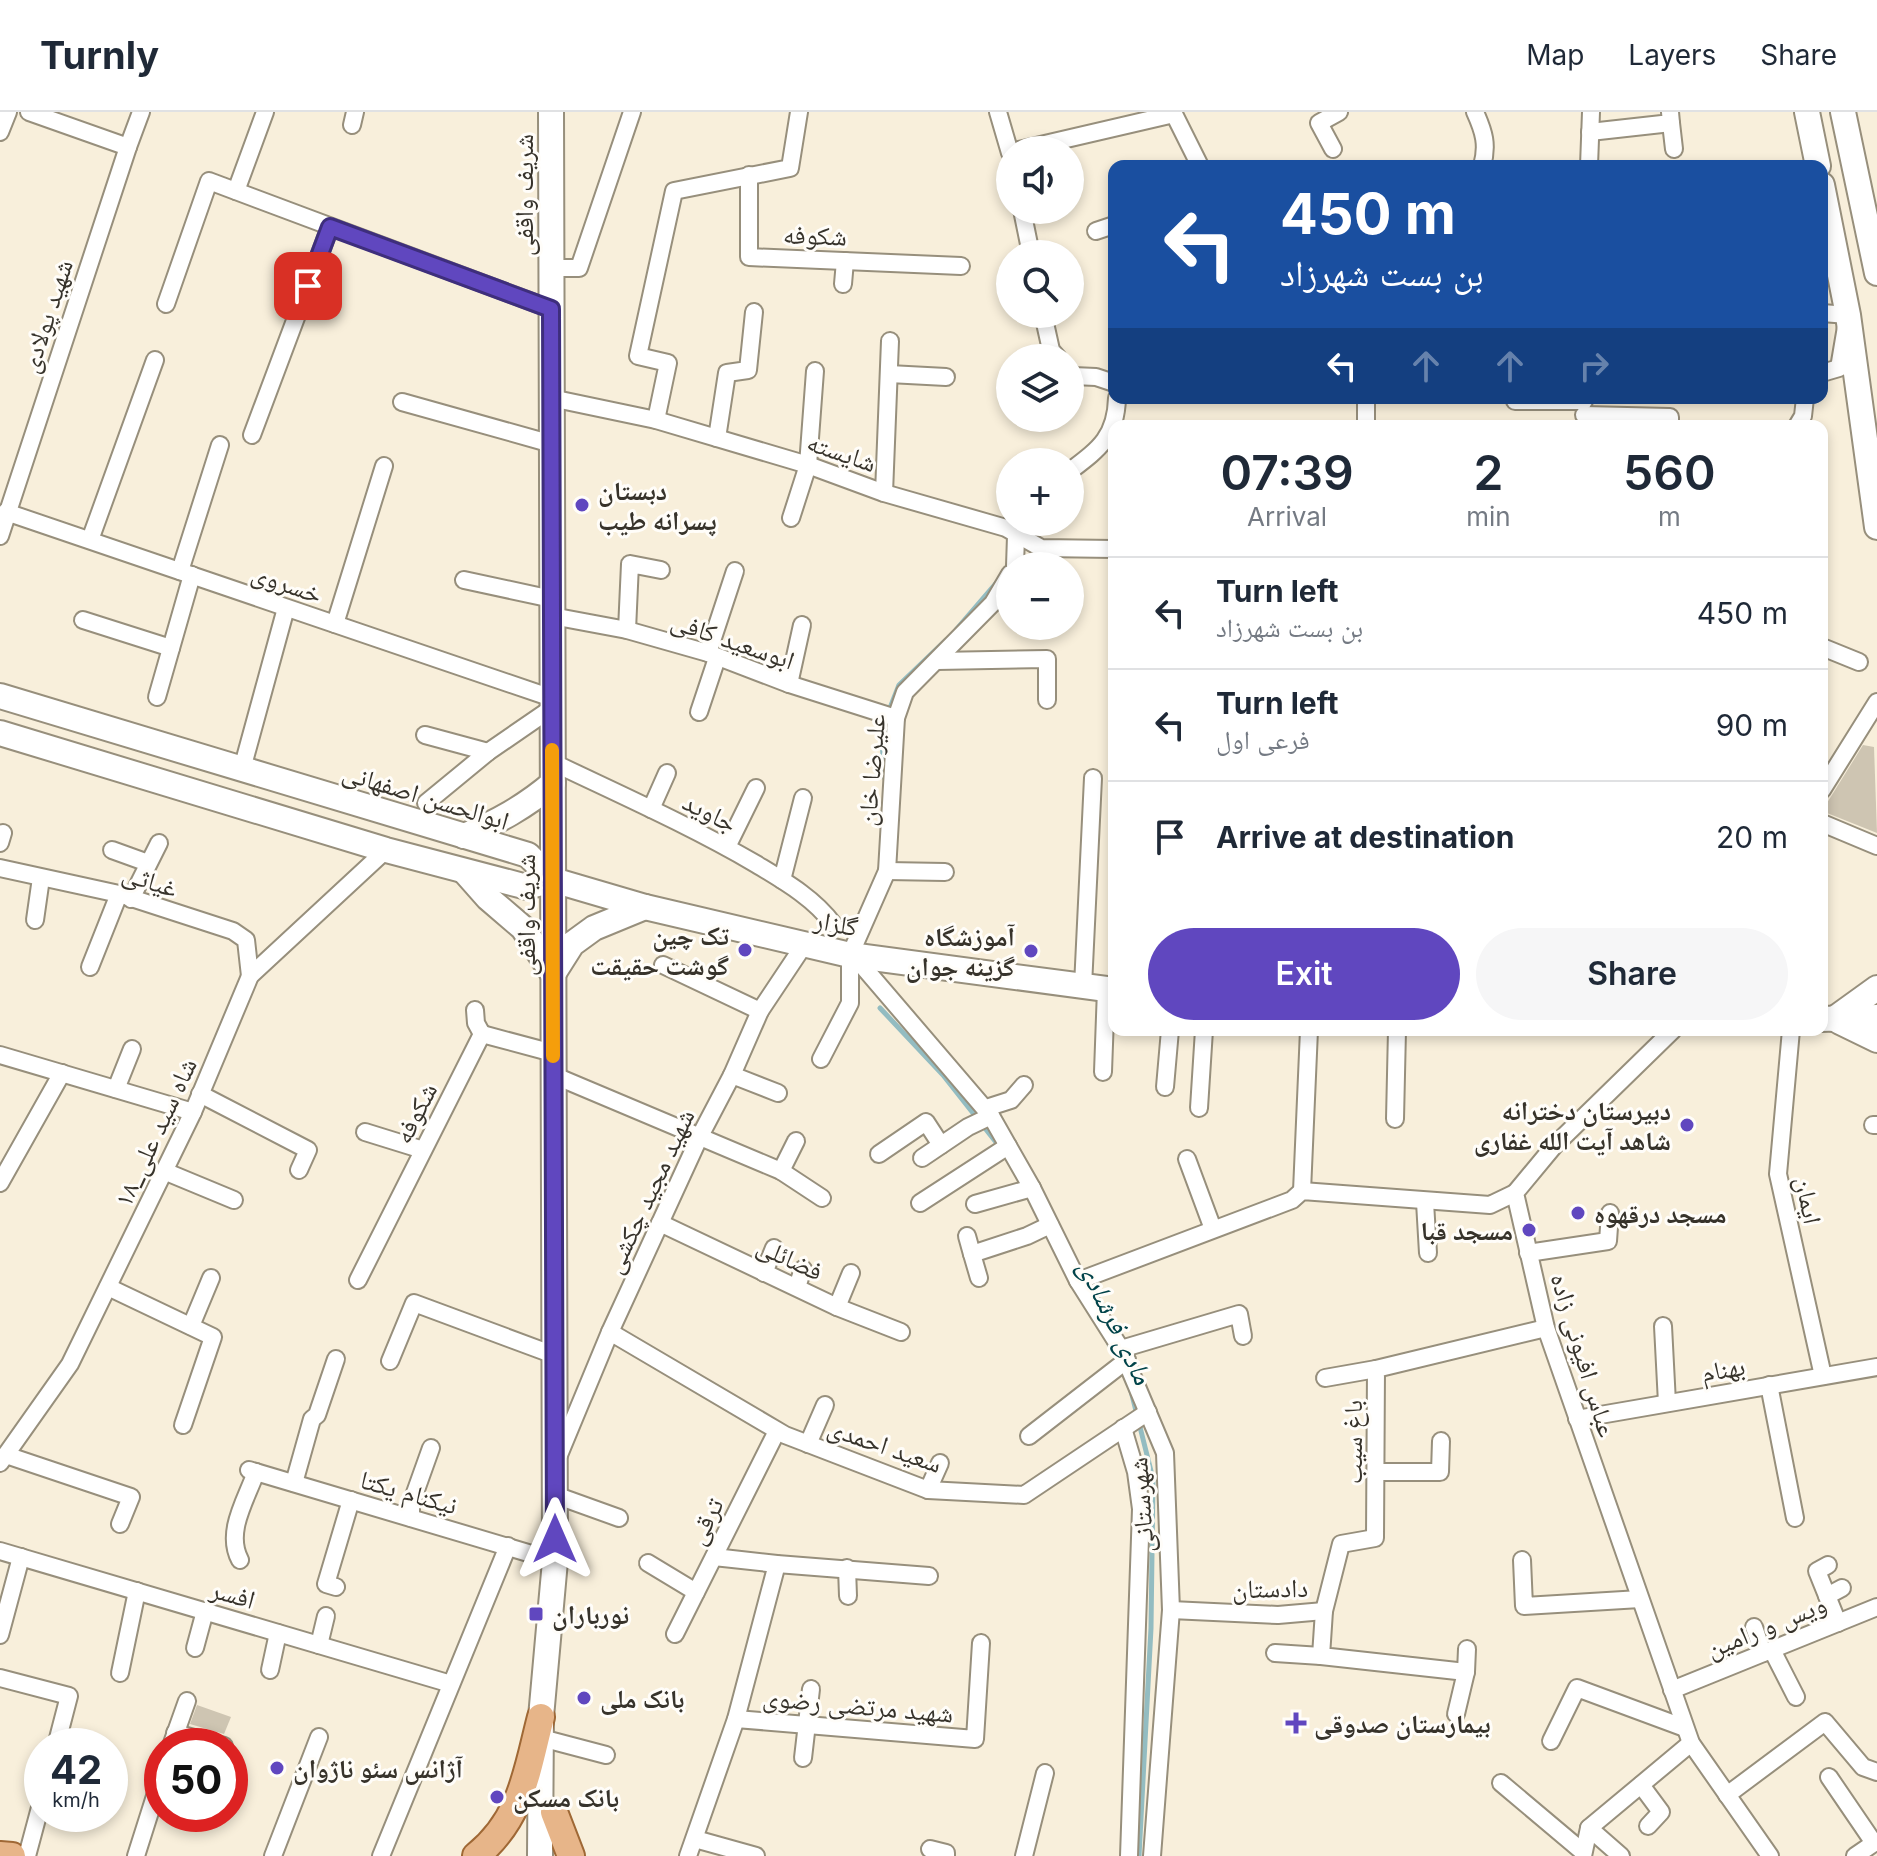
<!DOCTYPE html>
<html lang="en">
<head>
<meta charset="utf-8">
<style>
  :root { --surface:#fff; --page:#f6f6f7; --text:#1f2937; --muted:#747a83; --line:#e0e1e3; --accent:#6047bf }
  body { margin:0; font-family:Inter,"Noto Naskh Arabic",sans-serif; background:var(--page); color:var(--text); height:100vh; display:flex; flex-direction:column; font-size:30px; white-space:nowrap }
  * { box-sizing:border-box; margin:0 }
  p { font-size:26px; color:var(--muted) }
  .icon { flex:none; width:44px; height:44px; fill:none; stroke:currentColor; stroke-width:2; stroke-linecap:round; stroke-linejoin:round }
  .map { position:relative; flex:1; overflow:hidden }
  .details { position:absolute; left:1108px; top:308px; width:720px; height:616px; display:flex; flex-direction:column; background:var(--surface); border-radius:16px; box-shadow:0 4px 12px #0003 }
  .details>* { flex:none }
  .top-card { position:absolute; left:1108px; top:48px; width:720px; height:244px; border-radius:16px; box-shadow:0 4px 12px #0003; background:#1a4fa0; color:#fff; overflow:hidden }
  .tools { position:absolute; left:996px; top:24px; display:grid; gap:16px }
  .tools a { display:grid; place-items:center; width:88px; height:88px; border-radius:50%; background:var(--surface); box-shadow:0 4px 12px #0003; font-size:40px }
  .speed { position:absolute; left:24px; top:1616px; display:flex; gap:16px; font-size:40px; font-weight:700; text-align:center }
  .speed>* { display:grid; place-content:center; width:104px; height:104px; border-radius:50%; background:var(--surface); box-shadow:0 4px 12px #0003; line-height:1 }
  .speed small { font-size:20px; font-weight:400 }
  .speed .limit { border:12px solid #d22; background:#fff; color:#111 }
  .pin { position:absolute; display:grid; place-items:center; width:68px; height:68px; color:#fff; margin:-34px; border-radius:16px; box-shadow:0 4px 12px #0006 }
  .me { position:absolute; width:88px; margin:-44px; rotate:0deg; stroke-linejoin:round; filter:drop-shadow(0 0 6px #0008) }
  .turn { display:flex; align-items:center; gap:28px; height:168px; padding:0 40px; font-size:36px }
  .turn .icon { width:104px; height:104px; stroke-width:2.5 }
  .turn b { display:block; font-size:56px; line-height:68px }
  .lanes { display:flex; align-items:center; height:76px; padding:0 40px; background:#0003; justify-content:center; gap:40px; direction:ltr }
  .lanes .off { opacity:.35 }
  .eta { display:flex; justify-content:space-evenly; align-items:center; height:136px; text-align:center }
  .eta b { font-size:48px; font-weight:600; line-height:56px }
  .cta { display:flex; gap:16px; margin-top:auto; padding:16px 40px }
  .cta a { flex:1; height:92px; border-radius:48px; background:var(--accent); color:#fff; font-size:32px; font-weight:600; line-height:92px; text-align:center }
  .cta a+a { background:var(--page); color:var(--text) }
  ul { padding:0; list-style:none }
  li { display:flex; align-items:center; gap:24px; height:112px; padding:0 40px; border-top:2px solid var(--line) }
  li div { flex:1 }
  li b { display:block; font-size:30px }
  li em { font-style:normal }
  header { display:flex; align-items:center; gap:48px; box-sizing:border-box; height:112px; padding:0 40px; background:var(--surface); border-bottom:2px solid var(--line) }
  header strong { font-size:38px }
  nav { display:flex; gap:44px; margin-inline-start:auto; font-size:28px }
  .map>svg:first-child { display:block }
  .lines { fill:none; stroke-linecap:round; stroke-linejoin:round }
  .stream { stroke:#93bcc1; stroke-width:5 }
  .building { fill:#cec5b2 }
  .minor-casing { stroke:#978f7c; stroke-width:20 }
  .secondary-casing { stroke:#978f7c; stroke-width:28 }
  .primary-casing { stroke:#9f6835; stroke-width:30 }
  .minor { stroke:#fff; stroke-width:16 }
  .secondary { stroke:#fff; stroke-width:24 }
  .primary { stroke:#e7b589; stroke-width:26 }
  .route-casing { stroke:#3e2e7c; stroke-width:20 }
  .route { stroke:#6047bf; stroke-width:14 }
  .slow { stroke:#f59e0b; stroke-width:14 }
  .poi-dot { fill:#6047bf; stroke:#fffdf9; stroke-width:3 }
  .labels { text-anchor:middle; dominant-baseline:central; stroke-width:6; stroke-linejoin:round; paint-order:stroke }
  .street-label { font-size:26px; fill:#37332b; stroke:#fffdf9 }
  .poi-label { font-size:26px; font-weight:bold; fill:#37332b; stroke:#fffdf9; text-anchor:start }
  .water-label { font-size:28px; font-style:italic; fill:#014349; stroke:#fffdf9 }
</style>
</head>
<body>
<header>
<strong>Turnly</strong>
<nav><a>Map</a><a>Layers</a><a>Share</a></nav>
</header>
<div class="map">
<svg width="1877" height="1744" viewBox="0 0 1877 1744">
  <rect width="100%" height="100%" fill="#f8efdb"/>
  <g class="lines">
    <g class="stream">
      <path d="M956,518L999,468"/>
      <path d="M885,667L881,619L899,573L946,528"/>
      <path d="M880,896L943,963L999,1034"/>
      <path d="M1109,1232L1119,1251"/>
      <path d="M1131,1279L1153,1367L1151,1516L1139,1744"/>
    </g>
  </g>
  <g class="building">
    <path d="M1863,633L1874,635L1877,721L1822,699Z"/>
    <path d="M197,1593L231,1605L224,1622L190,1612Z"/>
  </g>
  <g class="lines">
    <defs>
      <g id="minor">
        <path d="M29,0L128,35"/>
        <path d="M998,0L1010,41"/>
        <path d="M1173,0L1200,54"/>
        <path d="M1475,0C1484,20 1488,33 1482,54"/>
        <path d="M1671,11L1674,37"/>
        <path d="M352,13L355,0"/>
        <path d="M0,20L8,0"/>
        <path d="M1590,20L1671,11L1670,0"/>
        <path d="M1333,37L1319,11L1339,0"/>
        <path d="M1019,38L1174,2"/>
        <path d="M1589,54L1591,0"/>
        <path d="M749,63V145L961,154"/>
        <path d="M236,79L265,0"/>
        <path d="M1022,98L1031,142"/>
        <path d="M1096,119L1114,113"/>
        <path d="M551,156H579L632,0"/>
        <path d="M843,172L845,149"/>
        <path d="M166,192L209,69L551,197"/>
        <path d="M1822,201L1848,203L1839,256L1822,261"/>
        <path d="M1043,202L1051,238L1058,246"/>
        <path d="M1070,260L1073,264L1096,265L1114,271"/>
        <path d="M889,262L946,265"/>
        <path d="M551,286L656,308L808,353L884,381L1006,416L1041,436L1114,437"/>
        <path d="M1515,289H1584"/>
        <path d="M402,290L552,332"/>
        <path d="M1584,303L1670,305V314"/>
        <path d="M656,308L668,251L638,244L674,79L790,56L799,0"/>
        <path d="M1366,314V286"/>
        <path d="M1797,314L1803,304L1805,286"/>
        <path d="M252,323L330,115"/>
        <path d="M717,326L727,261L748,258L754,200"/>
        <path d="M1070,359C1099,337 1116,325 1117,286"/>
        <path d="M884,381L890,229"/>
        <path d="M6,400L552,586"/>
        <path d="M791,406L808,353L815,259"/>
        <path d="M0,424L128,35L141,0"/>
        <path d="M90,428L155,248"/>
        <path d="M1015,454L1016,424L1024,410"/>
        <path d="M180,459L220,333"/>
        <path d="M464,468L552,487"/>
        <path d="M552,504L627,518L708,541L789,572L896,606"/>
        <path d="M83,508L171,536"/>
        <path d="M335,512L384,354"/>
        <path d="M627,518L630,452L661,458"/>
        <path d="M1822,535L1859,550"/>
        <path d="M708,541L735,459"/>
        <path d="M937,549L1047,547V588"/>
        <path d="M789,572L802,513"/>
        <path d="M157,585L192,463"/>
        <path d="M699,600L717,546"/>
        <path d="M425,623L488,640"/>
        <path d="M552,650C621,683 691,714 756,752C784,769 814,786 833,812"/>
        <path d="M242,657L286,496"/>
        <path d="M1822,678L1877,590"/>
        <path d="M426,691L488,640L552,596"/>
        <path d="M651,697L667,661"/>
        <path d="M1822,711L1877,734"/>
        <path d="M0,731L3,721"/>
        <path d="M727,735L756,676"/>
        <path d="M112,738L148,751"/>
        <path d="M0,756L119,782L233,819L246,828L250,864"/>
        <path d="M887,759L945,760"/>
        <path d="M782,768L803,686"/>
        <path d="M131,787L159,731"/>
        <path d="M35,808L41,766"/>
        <path d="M854,844L991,1004L1032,1076L1078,1169L1121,1237L1165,1341L1171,1498L1152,1744"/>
        <path d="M663,853L760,899"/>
        <path d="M90,855L119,782"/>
        <path d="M1083,874L1093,666"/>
        <path d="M475,898L476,911L482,922"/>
        <path d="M1673,918L1554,1034L1515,1081L1546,1216L1691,1631L1770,1744"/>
        <path d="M1791,918L1778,1062L1823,1264"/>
        <path d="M482,922L553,941"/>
        <path d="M0,943L193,1000"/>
        <path d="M821,947L850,891V843L887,759L896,606L905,580L993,491L1010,462"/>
        <path d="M1103,960L1106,877"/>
        <path d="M553,963L781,1059L822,1086"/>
        <path d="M732,963L778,981"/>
        <path d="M1165,975L1170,918"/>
        <path d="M116,977L132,937"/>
        <path d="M200,982L308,1038L299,1058"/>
        <path d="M986,996L1011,988L1024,973"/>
        <path d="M1199,996L1204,918"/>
        <path d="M1395,1007L1397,918"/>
        <path d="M1873,1013H1877"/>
        <path d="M365,1020L423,1038"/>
        <path d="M879,1042L926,1010L941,1033"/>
        <path d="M922,1046L968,1015L991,1004"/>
        <path d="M1187,1047L1213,1117"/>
        <path d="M164,1059L234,1088"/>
        <path d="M781,1059L796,1029"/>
        <path d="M0,1071L62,961"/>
        <path d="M1302,1079L1309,918"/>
        <path d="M1425,1090L1428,1141"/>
        <path d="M920,1091L1008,1034"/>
        <path d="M975,1092L1032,1076"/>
        <path d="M660,1111L837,1195L901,1220"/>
        <path d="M967,1124L972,1142"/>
        <path d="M1528,1141L1608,1129L1610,1101"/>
        <path d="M764,1161L774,1136"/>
        <path d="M979,1166L972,1142L1027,1124L1050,1113"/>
        <path d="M358,1168L482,922"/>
        <path d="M1078,1169L1292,1088L1302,1079L1490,1093L1515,1081"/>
        <path d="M108,1175L213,1225L183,1313"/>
        <path d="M797,1175L803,1157"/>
        <path d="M837,1195L851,1161"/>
        <path d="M191,1214L211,1166"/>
        <path d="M1663,1214L1667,1291"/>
        <path d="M610,1220L785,1323L928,1378L1024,1383L1148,1300"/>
        <path d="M1121,1237L1239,1202L1243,1224"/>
        <path d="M390,1249L414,1191L554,1243"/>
        <path d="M1325,1266L1376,1257"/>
        <path d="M1769,1273L1795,1406"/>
        <path d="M1577,1307L1877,1255"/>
        <path d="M1123,1316L1136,1360L1141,1397L1129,1744"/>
        <path d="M1029,1324L1127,1248"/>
        <path d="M808,1332L825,1293"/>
        <path d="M6,1343L131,1385L120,1412"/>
        <path d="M559,1343L610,1220L700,1024L732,963L760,899L804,833"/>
        <path d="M0,1351L70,1252L193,1000L250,864L386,738"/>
        <path d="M249,1358L555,1449"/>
        <path d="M1376,1360H1440L1441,1329"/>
        <path d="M294,1371L312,1307L317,1303L336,1247"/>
        <path d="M928,1378L940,1351"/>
        <path d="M555,1383L619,1406"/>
        <path d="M411,1406V1392L431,1336"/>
        <path d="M0,1439L451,1572"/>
        <path d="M714,1445L777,1452L929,1464"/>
        <path d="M240,1448C225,1420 246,1388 256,1360"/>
        <path d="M1522,1448L1524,1494L1640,1487"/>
        <path d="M648,1451L696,1480"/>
        <path d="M1828,1453L1817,1459L1838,1511"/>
        <path d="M847,1456L848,1484"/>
        <path d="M336,1475L326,1472L351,1388"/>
        <path d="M1827,1484L1842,1476"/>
        <path d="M1171,1498L1278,1503L1324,1499"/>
        <path d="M1754,1515L1763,1541"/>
        <path d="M675,1522L777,1319"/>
        <path d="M0,1523L21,1445"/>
        <path d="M319,1533L326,1504"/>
        <path d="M195,1536L205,1499"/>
        <path d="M1772,1538L1796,1585"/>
        <path d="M1275,1541L1321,1544"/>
        <path d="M270,1558L278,1521"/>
        <path d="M1466,1560L1321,1544L1324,1499L1341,1432L1375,1426L1376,1257L1546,1216"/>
        <path d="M120,1561L137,1479"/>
        <path d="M0,1566L69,1584L56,1634"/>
        <path d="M1672,1578L1877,1495"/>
        <path d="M1456,1602L1466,1560L1467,1537"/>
        <path d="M736,1607L975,1627L981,1531"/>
        <path d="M175,1621L224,1634"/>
        <path d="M549,1628L606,1643"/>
        <path d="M1551,1629L1577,1576L1685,1616"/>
        <path d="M171,1634L187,1589"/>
        <path d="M803,1646L811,1577"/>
        <path d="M1829,1665L1874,1731"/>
        <path d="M1501,1671L1583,1740"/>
        <path d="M1641,1673L1661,1700L1648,1714"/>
        <path d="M1727,1683L1825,1610L1863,1655L1877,1660"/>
        <path d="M1589,1716L1621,1744"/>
        <path d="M695,1727L756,1744"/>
        <path d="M930,1737L946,1741V1744"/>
        <path d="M27,1744L42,1688"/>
        <path d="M136,1744L162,1662"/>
        <path d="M273,1744L319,1625"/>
        <path d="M381,1744L508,1434"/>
        <path d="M688,1744L736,1607L777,1452"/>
        <path d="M1024,1744L1045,1661"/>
        <path d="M1583,1744L1589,1716L1691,1631"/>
        <path d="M1855,1744L1877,1729"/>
      </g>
      <g id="secondary">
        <path d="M1807,0L1818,54"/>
        <path d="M1843,0L1877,161"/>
        <path d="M1822,73L1848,203L1877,415"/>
        <path d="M0,584L528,743L553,768"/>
        <path d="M0,621L386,738L527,775L553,768L645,795L850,843L1114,878"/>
        <path d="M464,724C497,710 525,695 553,671"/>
        <path d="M465,760L488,786L523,816L553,862L572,832L594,816L645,795"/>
        <path d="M1822,907L1877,905"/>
        <path d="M1834,907L1877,876"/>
        <path d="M1840,910L1877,928"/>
        <path d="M540,1744L541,1605L555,1449L551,0"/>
      </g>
      <g id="primary">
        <path d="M554,1700L571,1744"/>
        <path d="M0,1743L12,1744"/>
        <path d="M476,1744C522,1707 527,1659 541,1605"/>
      </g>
    </defs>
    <use href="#minor" class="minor-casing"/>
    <use href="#secondary" class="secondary-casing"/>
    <use href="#primary" class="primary-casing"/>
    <use href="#minor" class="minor"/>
    <use href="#secondary" class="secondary"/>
    <use href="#primary" class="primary"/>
  </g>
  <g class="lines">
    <defs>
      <path id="route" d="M308,174L330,115L551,197L555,1427"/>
    </defs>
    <use href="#route" class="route-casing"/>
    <use href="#route" class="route"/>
    <path class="slow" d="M552,638L553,944"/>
  </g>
  <g class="poi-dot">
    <circle cx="582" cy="393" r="8"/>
    <circle cx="745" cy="838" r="8"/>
    <circle cx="1031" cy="839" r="8"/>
    <circle cx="1687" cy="1013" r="8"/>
    <circle cx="1578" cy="1101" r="8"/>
    <circle cx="1529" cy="1118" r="8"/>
    <rect x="528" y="1494" width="16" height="16" rx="4"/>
    <circle cx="584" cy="1586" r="8"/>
    <path d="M1292 1599h8v8h8v8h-8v8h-8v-8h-8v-8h8z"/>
    <circle cx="277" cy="1656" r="8"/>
    <circle cx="497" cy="1685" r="8"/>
  </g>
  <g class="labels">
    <g class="street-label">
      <text transform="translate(523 83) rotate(-90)">شریف واقفی</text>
      <text transform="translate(815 123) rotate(2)">شکوفه</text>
      <text transform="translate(46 204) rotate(-72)">شهید پولادی</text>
      <text transform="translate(842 340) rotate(19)">شایسته</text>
      <text transform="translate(287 471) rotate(19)">خسروی</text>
      <text transform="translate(733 528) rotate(19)">ابوسعید کافی</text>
      <text transform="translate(871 658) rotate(-85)">علیرضا خان</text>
      <text transform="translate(426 684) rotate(17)">ابوالحسن اصفهانی</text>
      <text transform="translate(710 700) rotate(27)">جاوید</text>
      <text transform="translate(150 768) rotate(18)">غیاثی</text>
      <text transform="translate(525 803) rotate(-90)">شریف واقفی</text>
      <text transform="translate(836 811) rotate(11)">گلزار</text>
      <text transform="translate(415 1001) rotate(-63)">شکوفه</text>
      <text transform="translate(155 1020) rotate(-65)">۱۸_شاه سید علی</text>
      <text transform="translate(649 1079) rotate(-65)">شهید مجید چکشی</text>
      <text transform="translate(1809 1088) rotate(79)">ایمان</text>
      <text transform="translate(790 1146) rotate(25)">فضائلی</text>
      <text transform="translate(1584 1243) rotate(73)">عباس افیونی زاده</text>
      <text transform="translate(1723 1257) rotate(-10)">بهنام</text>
      <text transform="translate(1352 1330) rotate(-90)">باغ سیب</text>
      <text transform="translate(885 1333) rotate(19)">سعید احمدی</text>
      <text transform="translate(409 1380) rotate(16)">نیکنام یکتا</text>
      <text transform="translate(1141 1393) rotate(-94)">شهرستانی</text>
      <text transform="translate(705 1409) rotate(-63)">ترقی</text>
      <text transform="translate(1270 1476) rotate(-1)">دادستان</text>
      <text transform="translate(233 1482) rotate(16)">افسر</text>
      <text transform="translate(1766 1514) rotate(-22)">ویس و رامین</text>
      <text transform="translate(858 1593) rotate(5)">شهید مرتضی رضوی</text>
    </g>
    <g class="poi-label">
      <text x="598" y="378">دبستان<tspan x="598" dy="30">پسرانه طیب</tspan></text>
      <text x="729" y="823" text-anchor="end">تک چین<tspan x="729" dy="30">گوشت حقیقت</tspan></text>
      <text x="1015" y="824" text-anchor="end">آموزشگاه<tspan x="1015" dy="30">گزینه جوان</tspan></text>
      <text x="1671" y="998" text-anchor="end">دبیرستان دخترانه<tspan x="1671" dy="30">شاهد آیت الله غفاری</tspan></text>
      <text x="1594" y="1101">مسجد درقهوه</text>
      <text x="1513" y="1118" text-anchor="end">مسجد قبا</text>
      <text x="552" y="1502">نورباران</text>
      <text x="600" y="1586">بانک ملی</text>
      <text x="1314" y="1611">بیمارستان صدوقی</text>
      <text x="293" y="1656">آژانس سئو ناژوان</text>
      <text x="513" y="1685">بانک مسکن</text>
    </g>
    <g class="water-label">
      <text transform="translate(1116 1210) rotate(64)">مادی فرشادی</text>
    </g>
  </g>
</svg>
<div class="tools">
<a><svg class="icon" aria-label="sound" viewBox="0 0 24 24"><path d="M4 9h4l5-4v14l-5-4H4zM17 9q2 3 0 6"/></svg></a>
<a><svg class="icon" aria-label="search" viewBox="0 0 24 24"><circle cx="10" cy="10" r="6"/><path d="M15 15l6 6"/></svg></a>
<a><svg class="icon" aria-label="layers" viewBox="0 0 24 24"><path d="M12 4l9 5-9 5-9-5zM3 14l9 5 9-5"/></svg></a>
<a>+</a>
<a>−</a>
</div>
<div class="speed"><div>42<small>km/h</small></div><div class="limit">50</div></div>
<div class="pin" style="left:308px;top:174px;background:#d93025"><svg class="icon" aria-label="arrive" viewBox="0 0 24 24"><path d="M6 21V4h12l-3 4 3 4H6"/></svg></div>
<svg class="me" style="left:555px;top:1427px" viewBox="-20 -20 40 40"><path d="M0-17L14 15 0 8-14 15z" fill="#6047bf" stroke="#fff" stroke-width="4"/></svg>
<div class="top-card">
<div class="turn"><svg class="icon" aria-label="left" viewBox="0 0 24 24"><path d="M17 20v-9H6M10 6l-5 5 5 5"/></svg><div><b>450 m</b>بن بست شهرزاد</div></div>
<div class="lanes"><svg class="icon" aria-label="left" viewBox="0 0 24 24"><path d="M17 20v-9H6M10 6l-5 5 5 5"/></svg><svg class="icon off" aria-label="ahead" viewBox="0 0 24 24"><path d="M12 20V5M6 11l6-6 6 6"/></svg><svg class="icon off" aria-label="ahead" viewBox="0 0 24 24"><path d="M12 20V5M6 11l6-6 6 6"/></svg><svg class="icon off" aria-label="right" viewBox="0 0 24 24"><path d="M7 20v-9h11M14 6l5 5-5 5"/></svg></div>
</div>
<section class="details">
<div class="eta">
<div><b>07:39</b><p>Arrival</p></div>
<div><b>2</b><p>min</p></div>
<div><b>560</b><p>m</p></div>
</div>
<ul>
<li><svg class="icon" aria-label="left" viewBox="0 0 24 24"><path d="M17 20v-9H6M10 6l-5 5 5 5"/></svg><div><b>Turn left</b><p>بن بست شهرزاد</p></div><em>450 m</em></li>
<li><svg class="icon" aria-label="left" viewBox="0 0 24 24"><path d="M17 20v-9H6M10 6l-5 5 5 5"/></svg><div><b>Turn left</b><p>فرعی اول</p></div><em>90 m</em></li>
<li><svg class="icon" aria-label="arrive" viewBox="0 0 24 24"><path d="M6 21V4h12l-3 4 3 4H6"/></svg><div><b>Arrive at destination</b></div><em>20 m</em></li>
</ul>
<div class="cta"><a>Exit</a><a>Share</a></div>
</section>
</div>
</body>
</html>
